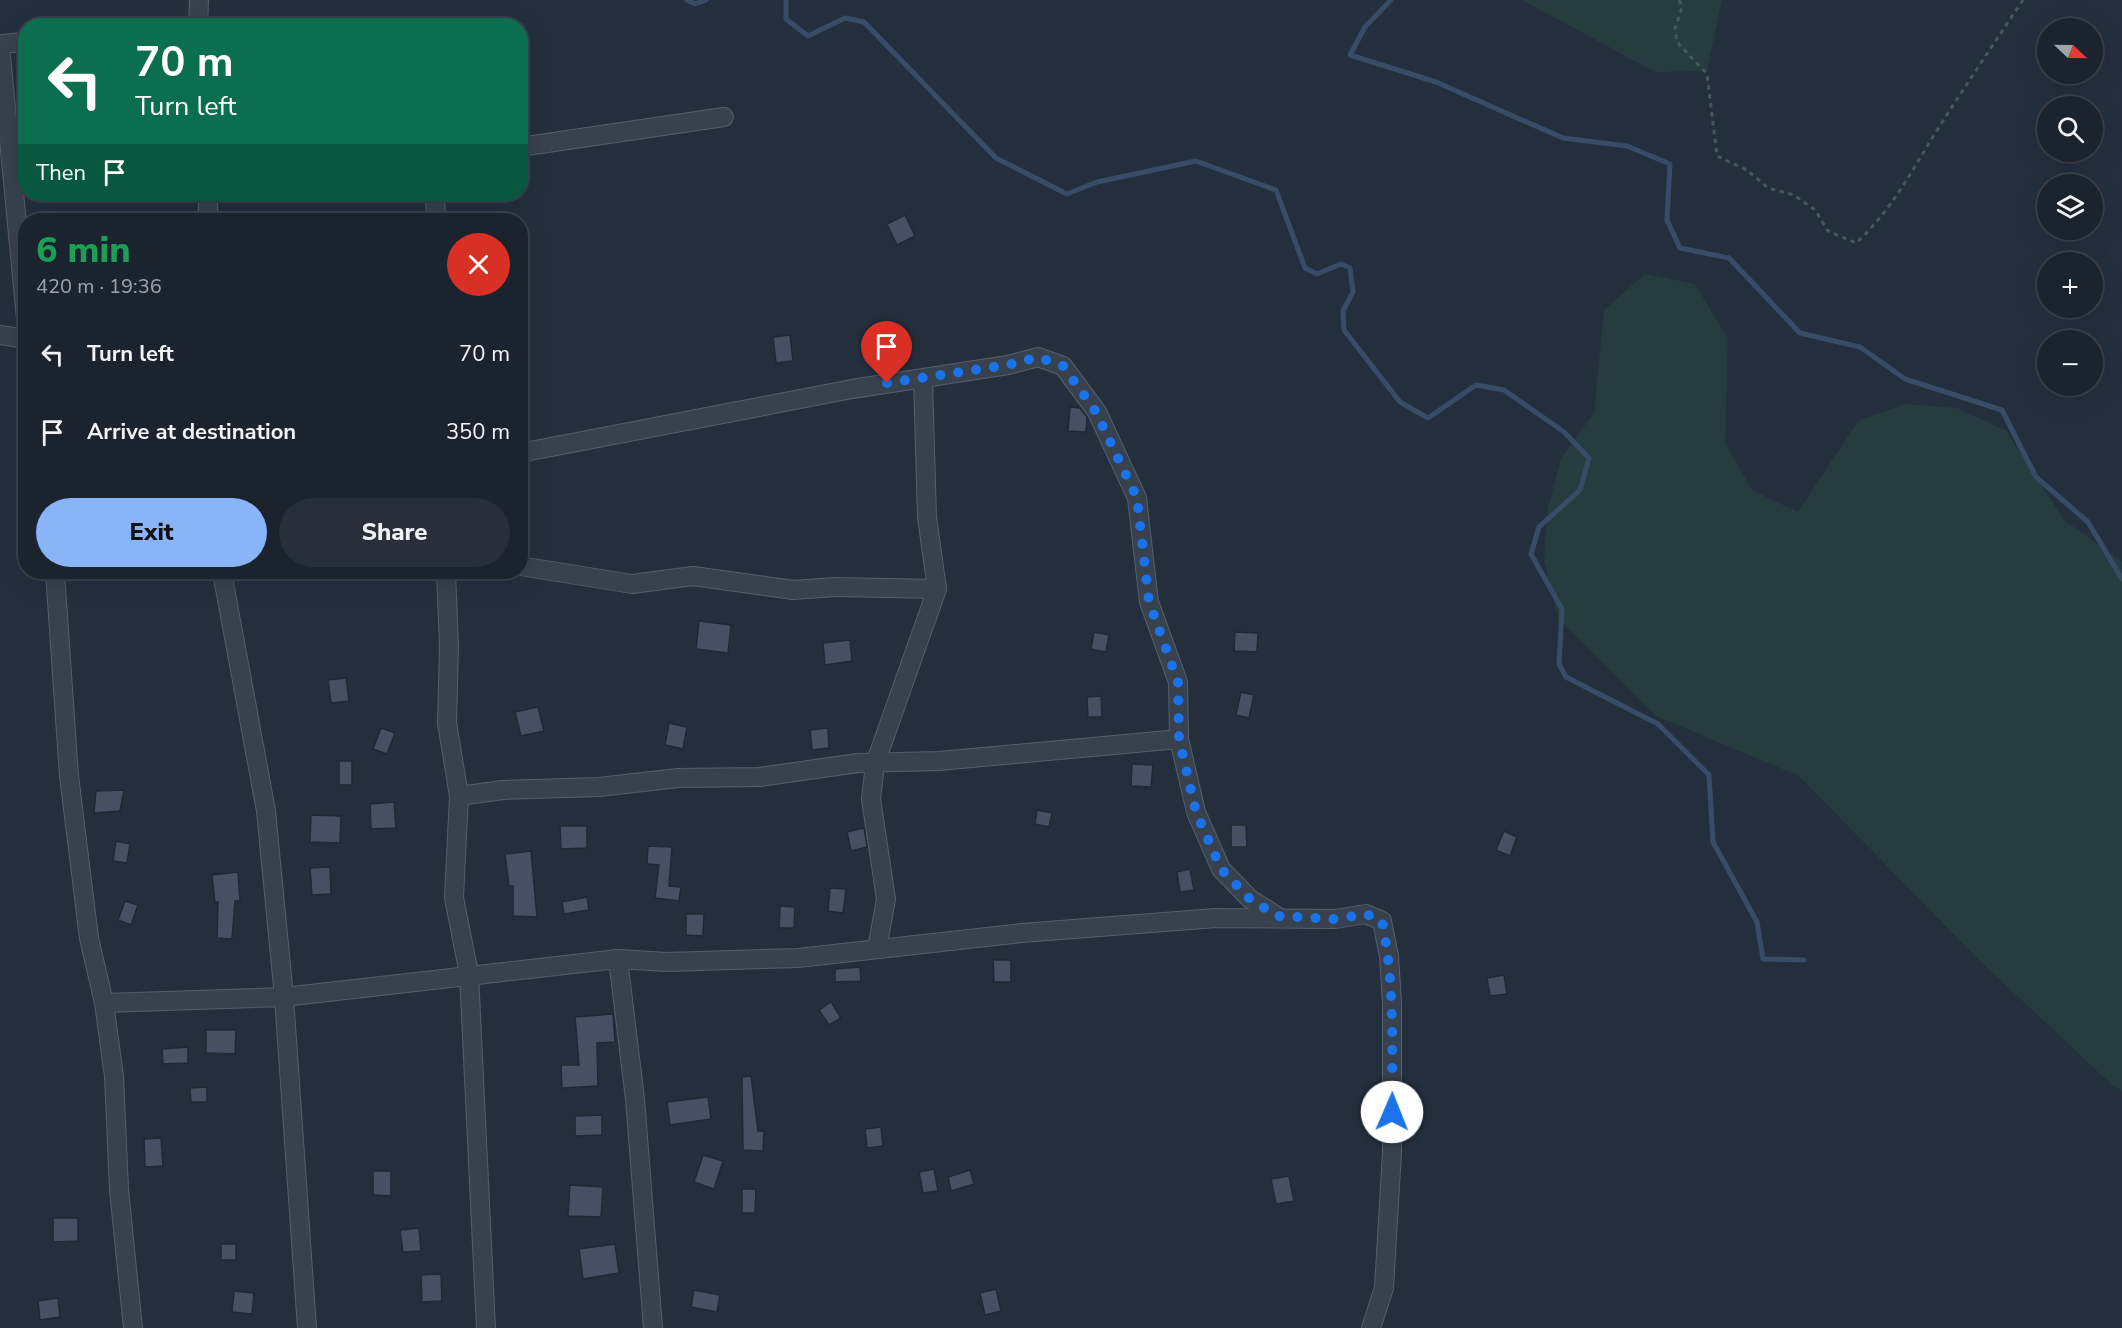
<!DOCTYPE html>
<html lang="en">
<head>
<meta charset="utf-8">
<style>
  :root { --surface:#1b232e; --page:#282f3a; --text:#f1f3f6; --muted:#a0a4aa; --line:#39404a; --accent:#8ab4f8 }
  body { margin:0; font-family:"Nunito Sans",sans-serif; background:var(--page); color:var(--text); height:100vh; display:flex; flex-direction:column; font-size:22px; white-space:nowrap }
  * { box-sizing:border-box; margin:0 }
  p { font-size:20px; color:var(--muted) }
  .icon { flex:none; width:33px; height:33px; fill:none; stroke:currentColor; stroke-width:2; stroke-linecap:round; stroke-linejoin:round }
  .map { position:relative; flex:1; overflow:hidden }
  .drawer { position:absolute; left:18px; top:213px; width:510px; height:366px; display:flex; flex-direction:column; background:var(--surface); border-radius:24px; box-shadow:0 6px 24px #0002,0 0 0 2px var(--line) }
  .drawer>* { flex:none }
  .top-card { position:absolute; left:18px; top:18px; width:510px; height:183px; border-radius:24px; box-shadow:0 6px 24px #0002,0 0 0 2px var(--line); background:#0b6e4f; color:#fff; overflow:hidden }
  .needle { width:39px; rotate:112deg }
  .fabs { position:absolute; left:2037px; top:18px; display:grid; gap:12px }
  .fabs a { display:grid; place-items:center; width:66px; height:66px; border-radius:50%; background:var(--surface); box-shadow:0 6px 24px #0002,0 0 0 2px var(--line); font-size:30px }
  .pin { position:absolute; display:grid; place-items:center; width:51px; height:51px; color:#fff; margin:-62px -26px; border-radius:50% 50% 50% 0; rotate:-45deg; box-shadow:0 0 6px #0007 }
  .pin .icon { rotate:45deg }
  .me { position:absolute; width:66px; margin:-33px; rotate:1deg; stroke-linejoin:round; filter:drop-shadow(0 0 4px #0008) }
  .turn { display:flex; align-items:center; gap:21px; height:126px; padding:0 18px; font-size:27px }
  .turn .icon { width:78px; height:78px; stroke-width:2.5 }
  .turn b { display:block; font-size:42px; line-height:51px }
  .then { display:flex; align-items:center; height:57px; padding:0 18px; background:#0003; gap:12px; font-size:22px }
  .round { display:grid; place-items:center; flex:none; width:63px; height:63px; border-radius:32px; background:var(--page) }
  .head { display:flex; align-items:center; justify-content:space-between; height:102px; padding:0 18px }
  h1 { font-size:36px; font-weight:800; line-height:45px; color:#1e9e55 }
  .cta { display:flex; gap:12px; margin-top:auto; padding:12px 18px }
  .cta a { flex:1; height:69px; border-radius:36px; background:var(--accent); color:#111; font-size:24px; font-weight:800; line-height:69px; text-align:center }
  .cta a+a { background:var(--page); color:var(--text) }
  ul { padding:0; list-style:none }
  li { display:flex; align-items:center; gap:18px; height:78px; padding:0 18px }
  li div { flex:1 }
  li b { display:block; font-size:22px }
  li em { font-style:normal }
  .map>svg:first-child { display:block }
  .green { fill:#263c3f }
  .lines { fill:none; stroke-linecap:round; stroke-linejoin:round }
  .stream { stroke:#394c67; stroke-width:5 }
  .building { fill:#455162; stroke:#1f2835; stroke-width:1.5 }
  .minor-casing { stroke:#565f6c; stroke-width:20 }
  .path { stroke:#44595c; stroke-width:3; stroke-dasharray:4.5 4.5; stroke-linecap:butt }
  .minor { stroke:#38414e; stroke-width:18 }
  .route { stroke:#1a73e8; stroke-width:10; stroke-dasharray:0 18 }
</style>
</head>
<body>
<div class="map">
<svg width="2122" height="1328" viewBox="0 0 2122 1328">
  <rect width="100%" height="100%" fill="#242f3e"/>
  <g class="green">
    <path d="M1522,0H1722L1707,71L1655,72Z"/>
    <path d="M1645,274L1695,284L1728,339L1725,443L1752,490L1798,512L1858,421L1905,404L1957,408L2006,431L2064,520L2122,562V1091L2111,1084L1978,959L1799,776L1656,716L1558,618L1544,559L1548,508L1561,458L1594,413L1604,310Z"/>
  </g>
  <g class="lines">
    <g class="stream">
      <path d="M687,0L695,4L706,0"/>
      <path d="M786,0V19L808,36L845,18L864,22L996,158L1067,194L1097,182L1196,161L1276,190L1305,268L1317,274L1341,264L1350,268L1353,292L1343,311L1344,330L1400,402L1428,418L1476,385L1504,390L1564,432L1589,458L1580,490L1539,527L1531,554L1562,609L1559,664L1566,677L1658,724L1709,775L1713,842L1757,922L1763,959L1804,960"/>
      <path d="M1391,0L1365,27L1350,55L1436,82L1563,138L1627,146L1670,164L1667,220L1680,248L1729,258L1800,333L1860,347L1905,379L2002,410L2036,477L2088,522L2122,579"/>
    </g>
  </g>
  <g class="building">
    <path d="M905,215L915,236L897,245L887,224Z"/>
    <path d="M790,335L793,361L776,363L773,337Z"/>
    <path d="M1070,407L1080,408L1087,417L1086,432L1068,431Z"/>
    <path d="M699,621L731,625L728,653L696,649Z"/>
    <path d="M1094,632L1109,635L1106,652L1091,649Z"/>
    <path d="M1235,632L1258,633L1257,652L1234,651Z"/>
    <path d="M850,640L852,661L825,665L823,643Z"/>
    <path d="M346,678L349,701L331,703L328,680Z"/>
    <path d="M1241,692L1254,695L1249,718L1236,715Z"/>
    <path d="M1101,696L1102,717H1088L1087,697Z"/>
    <path d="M538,707L544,731L521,736L515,712Z"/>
    <path d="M669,723L687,727L683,749L665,745Z"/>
    <path d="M381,728L395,733L387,754L373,749Z"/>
    <path d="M828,728L829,748L812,750L810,730Z"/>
    <rect x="339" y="761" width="13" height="24"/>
    <path d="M1132,764L1153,765L1151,787L1131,786Z"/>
    <path d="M124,790L120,811L94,813L96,791Z"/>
    <path d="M394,802L396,828L371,829L370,804Z"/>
    <path d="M1037,810L1052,813L1049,827L1035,824Z"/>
    <path d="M311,815L341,816L340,843L310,842Z"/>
    <path d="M1231,825H1246L1247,847H1231Z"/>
    <path d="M560,826H587V848L561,849Z"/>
    <path d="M864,828L867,847L851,851L847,832Z"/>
    <path d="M1504,831L1517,837L1510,856L1496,850Z"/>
    <path d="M116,841L130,844L127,863L113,861Z"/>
    <path d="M648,846L672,847L669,886L681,887L679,901L655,898L659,865L647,864Z"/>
    <path d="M531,851L537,917L513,916V886H509L505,854Z"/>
    <path d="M330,867L331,894L312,895L310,868Z"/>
    <path d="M1190,869L1194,890L1180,892L1177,872Z"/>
    <path d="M238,872L240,901H235L232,939L217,938L218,902L215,903L212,875Z"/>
    <path d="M830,888L846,889L843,913L828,911Z"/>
    <path d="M587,897L589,910L564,914L562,902Z"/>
    <path d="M125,901L138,905L131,925L118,920Z"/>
    <path d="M780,906L795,907L794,928H779Z"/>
    <path d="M686,914H704L703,936L686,935Z"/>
    <path d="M993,960H1011V982H994Z"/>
    <path d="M860,967L861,981L835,982V969Z"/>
    <path d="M1504,975L1507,994L1490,996L1487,978Z"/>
    <path d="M831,1002L841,1018L829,1025L819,1010Z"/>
    <path d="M613,1014L615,1042L597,1043L598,1086L562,1088L561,1065H579L575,1017Z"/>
    <path d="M206,1030H236L235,1054L206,1053Z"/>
    <path d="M188,1047V1063L163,1064L162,1049Z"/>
    <path d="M751,1076L758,1131H764L763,1151L743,1150L742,1077Z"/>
    <path d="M207,1087V1102H191L190,1088Z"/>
    <path d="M708,1097L711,1119L670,1125L667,1102Z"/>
    <path d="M602,1115V1135L575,1136V1116Z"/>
    <path d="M881,1127L883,1146L867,1148L865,1129Z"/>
    <path d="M161,1138L163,1166L145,1167L144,1139Z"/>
    <path d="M703,1155L723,1161L714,1189L694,1182Z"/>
    <path d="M934,1169L938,1191L923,1193L919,1172Z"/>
    <path d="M970,1170L974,1184L951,1191L948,1177Z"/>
    <path d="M373,1171H391V1196L373,1195Z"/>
    <path d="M1289,1176L1294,1201L1276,1204L1271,1179Z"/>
    <path d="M570,1185L603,1187L601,1217L568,1216Z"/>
    <path d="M742,1189H756L755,1213H742Z"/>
    <path d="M53,1218H78V1241L53,1242Z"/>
    <path d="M419,1228L421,1251L403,1252L400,1230Z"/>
    <rect x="221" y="1244" width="15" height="16"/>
    <path d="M615,1244L619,1273L583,1279L579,1249Z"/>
    <path d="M441,1274L442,1301L422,1302L421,1275Z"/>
    <path d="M996,1289L1001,1311L985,1315L980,1293Z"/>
    <path d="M694,1290L720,1295L717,1312L691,1307Z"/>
    <path d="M234,1291L254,1293L252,1314L232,1312Z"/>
    <path d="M58,1298L60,1317L40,1320L38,1301Z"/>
  </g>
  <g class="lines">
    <defs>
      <g id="minor">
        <path d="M198,26L199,0"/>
        <path d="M0,44L26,42"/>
        <path d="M0,45L26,319"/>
        <path d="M520,147L724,117"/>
        <path d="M208,194V220"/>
        <path d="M434,194L437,220"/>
        <path d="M0,335L26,339"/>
        <path d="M520,453L852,389L1008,365L1038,357L1063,366L1097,412L1137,498L1149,602L1178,682L1179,739L1196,812L1221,869L1250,899L1277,916"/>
        <path d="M520,566L632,584L693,576L793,590L836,587L937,589"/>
        <path d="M55,572L69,776L89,938L104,1003L114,1076L119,1190L133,1328"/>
        <path d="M222,572L266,811L284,997L307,1328"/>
        <path d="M446,572L449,647L447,723L459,796L454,898L469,974L486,1328"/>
        <path d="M459,796L503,790L599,787L678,778L759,777L858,763L939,761L1179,739"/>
        <path d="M877,949L886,899L871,799L875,764L937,589L927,517L923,379"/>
        <path d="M618,959L635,1099L653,1328"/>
        <path d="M104,1003L284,997L618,959L667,962L798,958L1022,933L1216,918L1335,919L1366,914L1382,921L1389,956L1392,1003V1152L1384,1288L1371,1328"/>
      </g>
    </defs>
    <use href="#minor" class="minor-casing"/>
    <path class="path" d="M1679,0L1682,7L1675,29L1677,42L1707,74L1717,156L1747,170L1768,188L1794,195L1815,210L1828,231L1856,243C1890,212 1910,174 1934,135C1963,89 1993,45 2023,0"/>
    <use href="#minor" class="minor"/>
  </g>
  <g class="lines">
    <path class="route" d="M887,383L1008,365L1038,357L1063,366L1096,412L1137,498L1149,602L1178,682L1179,739L1196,812L1221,869L1250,899L1277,916L1335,919L1366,914L1382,921C1395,984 1392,1048 1392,1112"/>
  </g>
</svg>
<div class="fabs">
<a><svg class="needle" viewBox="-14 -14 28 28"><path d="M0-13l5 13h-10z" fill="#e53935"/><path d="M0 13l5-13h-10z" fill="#a0a4aa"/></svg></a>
<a><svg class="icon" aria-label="search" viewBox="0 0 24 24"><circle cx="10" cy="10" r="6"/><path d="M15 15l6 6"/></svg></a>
<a><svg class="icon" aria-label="layers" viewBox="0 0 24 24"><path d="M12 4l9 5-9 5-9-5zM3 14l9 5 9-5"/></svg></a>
<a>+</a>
<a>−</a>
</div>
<div class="pin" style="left:887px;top:383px;background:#d93025"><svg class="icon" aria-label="arrive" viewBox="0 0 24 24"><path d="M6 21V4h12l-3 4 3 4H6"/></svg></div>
<svg class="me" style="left:1392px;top:1112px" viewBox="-20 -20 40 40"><circle r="19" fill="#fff"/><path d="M0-13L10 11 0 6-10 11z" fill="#1a73e8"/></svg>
<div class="top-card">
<div class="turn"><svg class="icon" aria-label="left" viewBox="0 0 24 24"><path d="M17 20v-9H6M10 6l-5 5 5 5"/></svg><div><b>70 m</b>Turn left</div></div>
<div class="then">Then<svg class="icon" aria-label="arrive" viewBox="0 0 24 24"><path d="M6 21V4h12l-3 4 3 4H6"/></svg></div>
</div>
<section class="drawer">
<div class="head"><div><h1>6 min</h1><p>420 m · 19:36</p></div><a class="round" style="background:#d93025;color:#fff"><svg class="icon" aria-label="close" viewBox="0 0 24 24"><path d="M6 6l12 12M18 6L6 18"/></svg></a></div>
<ul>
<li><svg class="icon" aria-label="left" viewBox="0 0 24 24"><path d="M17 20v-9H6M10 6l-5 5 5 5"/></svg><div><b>Turn left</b></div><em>70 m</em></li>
<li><svg class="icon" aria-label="arrive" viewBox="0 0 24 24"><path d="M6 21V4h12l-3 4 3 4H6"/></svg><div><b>Arrive at destination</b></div><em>350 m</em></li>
</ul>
<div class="cta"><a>Exit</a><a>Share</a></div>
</section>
</div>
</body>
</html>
